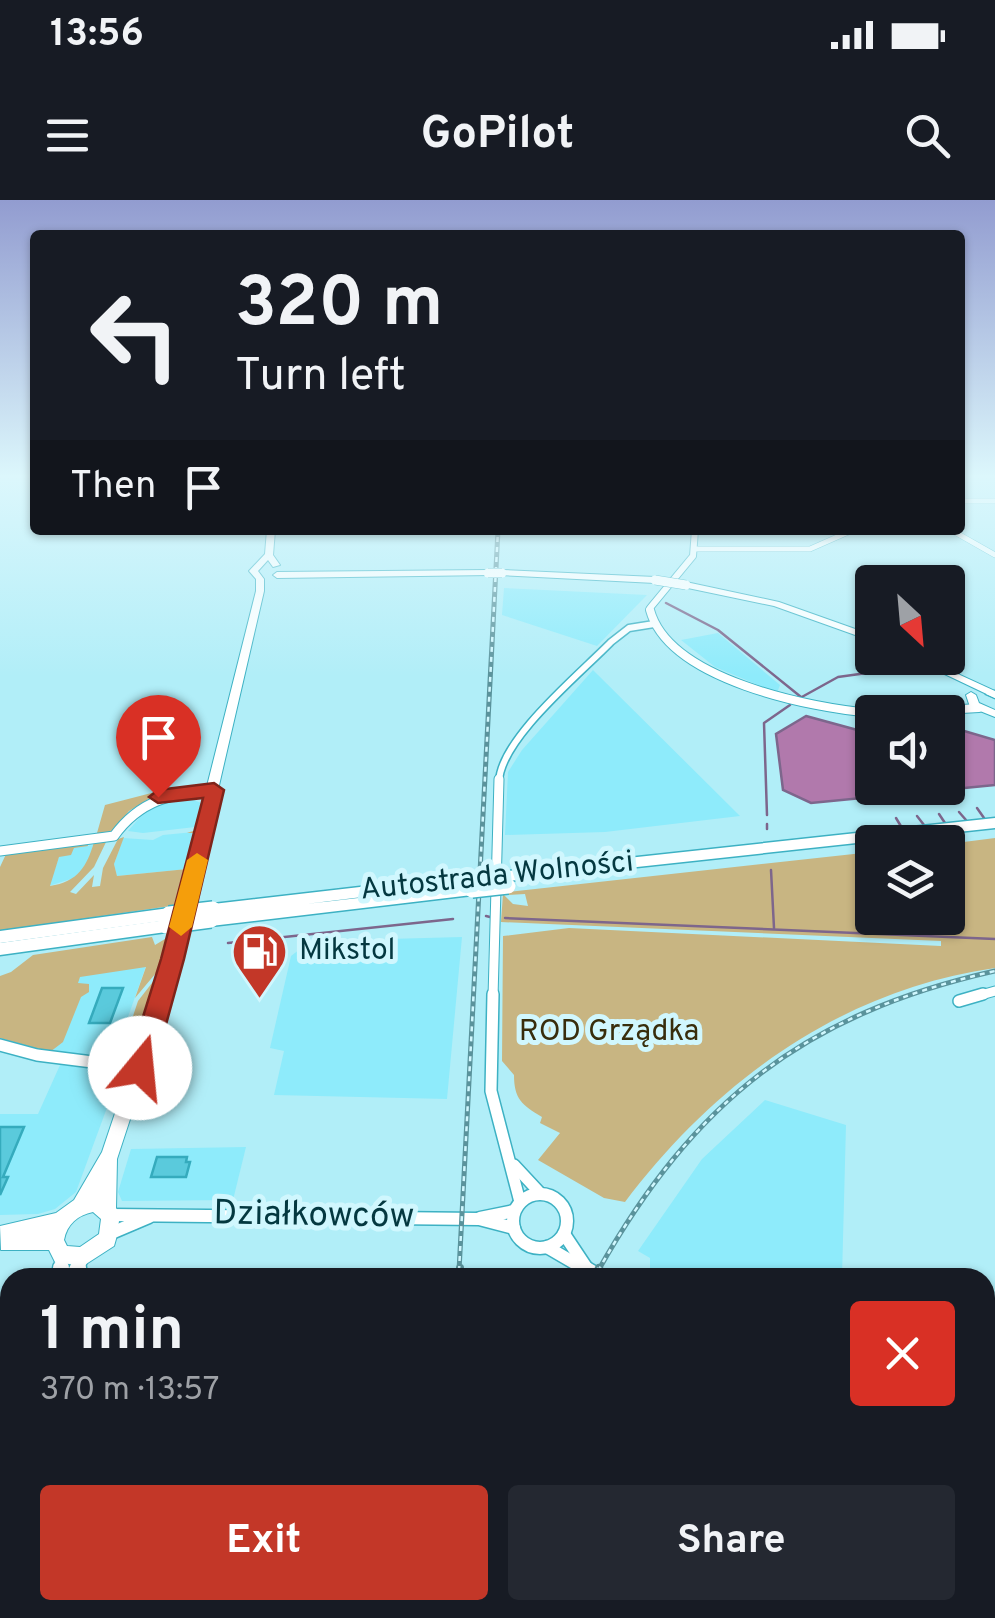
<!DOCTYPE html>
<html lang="en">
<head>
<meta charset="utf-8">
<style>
  :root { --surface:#171b24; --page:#242831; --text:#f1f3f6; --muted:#9ea1a6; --accent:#c33728 }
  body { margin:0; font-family:Overpass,sans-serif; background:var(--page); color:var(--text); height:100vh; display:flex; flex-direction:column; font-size:38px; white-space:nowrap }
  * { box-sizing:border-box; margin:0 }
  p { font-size:32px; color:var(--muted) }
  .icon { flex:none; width:55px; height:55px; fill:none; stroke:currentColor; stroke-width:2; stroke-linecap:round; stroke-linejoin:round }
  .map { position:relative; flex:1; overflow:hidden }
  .side { position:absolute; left:0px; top:1068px; width:995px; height:352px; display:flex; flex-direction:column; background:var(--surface); border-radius:30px 30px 0 0; box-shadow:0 2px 8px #0004 }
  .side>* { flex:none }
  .guide { position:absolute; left:30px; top:30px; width:935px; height:305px; border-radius:10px; box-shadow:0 2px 8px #0004; background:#171b24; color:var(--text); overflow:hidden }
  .needle { width:65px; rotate:154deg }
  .fabs { position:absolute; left:855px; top:365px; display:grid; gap:20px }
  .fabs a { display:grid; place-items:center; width:110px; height:110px; border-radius:10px; background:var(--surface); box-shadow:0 2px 8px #0004; font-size:50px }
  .pin { position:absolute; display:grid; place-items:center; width:85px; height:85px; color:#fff; margin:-102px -42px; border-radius:50% 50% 50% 0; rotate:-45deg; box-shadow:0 0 10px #0007 }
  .pin .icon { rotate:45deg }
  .me { position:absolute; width:110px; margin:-55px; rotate:17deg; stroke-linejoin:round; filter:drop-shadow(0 0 8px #0008) }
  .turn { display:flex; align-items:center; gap:35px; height:210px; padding:0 40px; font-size:45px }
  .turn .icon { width:130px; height:130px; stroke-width:2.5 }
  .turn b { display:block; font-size:70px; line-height:85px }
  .then { display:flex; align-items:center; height:95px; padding:0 40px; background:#0003; gap:20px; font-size:38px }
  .round { display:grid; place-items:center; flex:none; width:105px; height:105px; border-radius:10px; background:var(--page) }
  .summary { display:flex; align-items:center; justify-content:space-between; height:170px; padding:0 40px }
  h1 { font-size:60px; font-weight:700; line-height:75px }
  .button { display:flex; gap:20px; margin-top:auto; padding:20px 40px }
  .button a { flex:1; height:115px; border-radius:10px; background:var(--accent); color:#fff; font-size:40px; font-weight:700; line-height:115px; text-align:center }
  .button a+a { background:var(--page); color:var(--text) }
  .status { display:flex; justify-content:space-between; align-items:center; height:70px; padding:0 50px; background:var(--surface); direction:ltr }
  .status svg { height:28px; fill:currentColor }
  header { display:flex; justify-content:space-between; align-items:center; height:130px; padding:0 40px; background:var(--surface); font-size:45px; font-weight:700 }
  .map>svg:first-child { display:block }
  .built { fill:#8eebfb }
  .green { fill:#c8b582 }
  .water { fill:#b179ac; stroke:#7d668c; stroke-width:2.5 }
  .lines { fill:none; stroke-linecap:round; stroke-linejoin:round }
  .stream { stroke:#7d668c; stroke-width:2.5 }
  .building { fill:#5acadc; stroke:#35abbd; stroke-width:2.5 }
  .minor-far3-casing { stroke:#3db1c3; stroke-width:6 }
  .minor-far2-casing { stroke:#3db1c3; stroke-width:9 }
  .minor-far1-casing { stroke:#3db1c3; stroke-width:11 }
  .minor-casing { stroke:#3db1c3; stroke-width:14 }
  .tertiary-far3-casing { stroke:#3db1c3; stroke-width:8 }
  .tertiary-far2-casing { stroke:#3db1c3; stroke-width:10 }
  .tertiary-far1-casing { stroke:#3db1c3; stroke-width:15 }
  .tertiary-casing { stroke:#3db1c3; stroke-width:19 }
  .primary-casing { stroke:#3db1c3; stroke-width:2 }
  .motorway-casing { stroke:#3db1c3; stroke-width:3 }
  .minor-far3 { stroke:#fff; stroke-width:5 }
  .minor-far2 { stroke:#fff; stroke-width:6 }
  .minor-far1 { stroke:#fff; stroke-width:9 }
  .minor { stroke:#fff; stroke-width:11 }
  .tertiary-far3 { stroke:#fff; stroke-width:6 }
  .tertiary-far2 { stroke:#fff; stroke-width:8 }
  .tertiary-far1 { stroke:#fff; stroke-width:12 }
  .tertiary { stroke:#fff; stroke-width:16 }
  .primary { fill:#fff; fill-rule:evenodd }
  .motorway { fill:#fff; fill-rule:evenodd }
  .rail-far1-casing { stroke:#5a939c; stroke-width:5 }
  .rail-casing { stroke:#5a939c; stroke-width:8 }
  .rail-far1 { stroke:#d0f7fe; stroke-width:2.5; stroke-dasharray:5; stroke-linecap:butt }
  .rail { stroke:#d0f7fe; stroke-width:4; stroke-dasharray:11; stroke-linecap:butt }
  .primary-bridge-casing { stroke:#3db1c3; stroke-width:10; stroke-linecap:butt }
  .motorway-bridge-casing { stroke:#3db1c3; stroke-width:18; stroke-linecap:butt }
  .primary-bridge { stroke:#fff; stroke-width:9 }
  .motorway-bridge { stroke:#fff; stroke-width:15 }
  .route { fill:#c33728; stroke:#7f241a; stroke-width:2.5 }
  .slow { fill:#f59e0b }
  .labels { text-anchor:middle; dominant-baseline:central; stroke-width:10; stroke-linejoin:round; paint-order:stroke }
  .street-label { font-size:30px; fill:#043840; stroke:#d0f7fe }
  .poi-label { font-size:30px; fill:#043840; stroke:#d0f7fe; text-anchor:start }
  .park-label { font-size:30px; fill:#382d0c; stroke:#d0f7fe }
  .near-street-label { font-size:35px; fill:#043840; stroke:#d0f7fe }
</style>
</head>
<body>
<div class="status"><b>13:56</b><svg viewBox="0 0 49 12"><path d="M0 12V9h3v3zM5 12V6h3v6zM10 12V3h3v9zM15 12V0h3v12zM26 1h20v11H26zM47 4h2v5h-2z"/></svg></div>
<header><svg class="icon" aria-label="menu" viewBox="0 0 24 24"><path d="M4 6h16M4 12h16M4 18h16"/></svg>GoPilot<svg class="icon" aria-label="search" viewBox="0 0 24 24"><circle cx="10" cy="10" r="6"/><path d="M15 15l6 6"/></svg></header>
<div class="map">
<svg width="995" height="1418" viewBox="0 0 995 1418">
  <rect width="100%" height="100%" fill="#b1eef8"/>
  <g class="built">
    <path d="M504,388L647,395L597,446L502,415Z"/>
    <path d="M718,433L780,485L777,493L715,467L681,440Z"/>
    <path d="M593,470L740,616L605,632L505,635L508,572L522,550Z"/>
    <path d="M187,597L201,603L195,627L143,633L128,631L147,609Z"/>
    <path d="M194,632L187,669L117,676L114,664L123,638L153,640L163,635Z"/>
    <path d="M93,645L89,663L74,678L49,686L59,657L73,648Z"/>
    <path d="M462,737L447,899L274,895L284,851L270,848L291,756L304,746L350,740Z"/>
    <path d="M146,766L112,862L50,852L81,773Z"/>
    <path d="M60,865L108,869L107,874L119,875L76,992L55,1009L38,1014L0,1015V914H38Z"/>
    <path d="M765,900L846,925L842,1077H650V1058L638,1051L702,959Z"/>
    <path d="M246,947L233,1000L122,1001L118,992L131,949Z"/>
    <path d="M417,1410H548L547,1418H416Z"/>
  </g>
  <g class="green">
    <path d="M163,590L129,611L112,632L80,638L97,633L105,605Z"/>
    <path d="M193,631L196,632L177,705L0,731V667L7,652L87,642L88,646L74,648L71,655L59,657L50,686C78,682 87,666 94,642L107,640L94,667L70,692L76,694L94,675L92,687L100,686L103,668L118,639L124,637L114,664L117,676L187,669L194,633H187Z"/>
    <path d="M995,638V768C842,790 717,880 625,1002L604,998L538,960L560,933L540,923L542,917C522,905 514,899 514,875L502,861L503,736L569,728L941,746V741L501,722L503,694L513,704L528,706L525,694L508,695V692L872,652V718H948V644Z"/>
    <path d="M170,736L161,767L135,798L146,767L80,777L78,783L89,784V792L81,797L63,842L50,852L0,838V776L11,772L33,755L152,737L155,745Z"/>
    <path d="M162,770C158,794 141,853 118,861L138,801Z"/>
  </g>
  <path class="water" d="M806,516L872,534V588H948V532L961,530L995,540V585L811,603L783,590L776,534Z"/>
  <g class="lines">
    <g class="stream">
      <path d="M666,403L718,430L801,497"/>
      <path d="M948,457L959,452"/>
      <path d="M936,461L945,458"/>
      <path d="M800,498L838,477L917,466"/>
      <path d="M977,608L984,618"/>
      <path d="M959,612L966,620"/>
      <path d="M939,614L945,623"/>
      <path d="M767,615L764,523L790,505"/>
      <path d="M917,616L924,625"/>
      <path d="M896,618L902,628"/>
      <path d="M767,624V629"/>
      <path d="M771,670L774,728"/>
      <path d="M486,716L490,717"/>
      <path d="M505,718L995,739"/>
      <path d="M228,743L453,719"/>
    </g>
  </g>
  <g class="building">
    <path d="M102,788H123L110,823H89Z"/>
    <path d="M0,927H24L3,977H8L0,995Z"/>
    <path d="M157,957H187L186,962H190L186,977H151Z"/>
  </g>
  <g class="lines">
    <defs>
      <g id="minor-far3">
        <path d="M960,301H995"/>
        <path d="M951,330L995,355"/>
        <path d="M696,349H810L853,330"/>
      </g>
      <path id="minor-far2" d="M499,582C500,539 581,473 611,442L629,428L654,424"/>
      <g id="minor-far1">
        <path d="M0,651L114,636C140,600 172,593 214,590"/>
        <path d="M493,797L499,579"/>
        <path d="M974,797L995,791"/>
      </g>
      <g id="minor">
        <path d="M493,794L491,891L520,1002"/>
        <path d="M959,801L983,794"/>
        <path d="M0,845L37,855L140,868"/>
        <path d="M514,965L541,994"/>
      </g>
      <path id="tertiary-far3" d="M651,412L650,408L693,356L695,330"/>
      <g id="tertiary-far2">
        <path d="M650,410C669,480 811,508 872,513"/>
        <path d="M909,512L979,508"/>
      </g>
      <g id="tertiary-far1">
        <circle cx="540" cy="1021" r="27"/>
        <path d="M111,1015L479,1019L514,1028"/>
        <path d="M480,1018L514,1011"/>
        <path d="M109,1034L149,1017"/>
        <path d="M564,1034L586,1067"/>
        <path d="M547,1047L588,1071"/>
        <path d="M61,1071L62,1055"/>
        <path d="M76,1071L83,1057"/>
      </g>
      <g id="tertiary">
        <path d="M583,1068L600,1078"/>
        <path d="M61,1078V1068"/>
        <path d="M73,1078L78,1068"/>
        <path d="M0,1268L10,1239"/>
        <path d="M980,1410L987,1418"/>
      </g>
      <g id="primary">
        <path d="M267,330H275L273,355L280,365L273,367L268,360L258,371L264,379V391L170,797L117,959L116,1008L120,1015L116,1039L114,1046L83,1066L55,1062L49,1050H1L0,1026L56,1013L74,1000L102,952L154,797L256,391V379L249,371L265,354ZM93,1012L101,1019L99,1034L80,1047L67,1046L64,1040C67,1024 78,1015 93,1012Z"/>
        <path d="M488,370L491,371V375L277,378L273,375L277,372Z"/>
        <path d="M502,370L655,377L659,380L655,383L499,375V371Z"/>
        <path d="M686,382L779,402L872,435V441L774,406L683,387V383Z"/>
        <path d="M911,458H923L995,491V498Z"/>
        <path d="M971,492L976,495L979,503L995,510V517L970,507L966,495Z"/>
      </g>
      <g id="motorway">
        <path d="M995,491V498L986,494L988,492Z"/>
        <path d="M995,618V628L508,681L501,676L508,671Z"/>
        <path d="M429,679L436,684L434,688L306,704L472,685L479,690L472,695L211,726L203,720L206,716L212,714L206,709L213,704Z"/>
        <path d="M169,708L177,714L169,720L0,743V731Z"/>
        <path d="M166,720L171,722L174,726L171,730L166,732L0,755V743Z"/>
      </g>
    </defs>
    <use href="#minor-far3" class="minor-far3-casing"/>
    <use href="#minor-far2" class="minor-far2-casing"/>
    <use href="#minor-far1" class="minor-far1-casing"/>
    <use href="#minor" class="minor-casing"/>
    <use href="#tertiary-far3" class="tertiary-far3-casing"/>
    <use href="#tertiary-far2" class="tertiary-far2-casing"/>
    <use href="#tertiary-far1" class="tertiary-far1-casing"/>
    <use href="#tertiary" class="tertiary-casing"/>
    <use href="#primary" class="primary-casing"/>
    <use href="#motorway" class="motorway-casing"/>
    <use href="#minor-far3" class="minor-far3"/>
    <use href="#minor-far2" class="minor-far2"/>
    <use href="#minor-far1" class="minor-far1"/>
    <use href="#minor" class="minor"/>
    <use href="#tertiary-far3" class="tertiary-far3"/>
    <use href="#tertiary-far2" class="tertiary-far2"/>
    <use href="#tertiary-far1" class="tertiary-far1"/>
    <use href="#tertiary" class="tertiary"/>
    <use href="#primary" class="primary"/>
    <use href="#motorway" class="motorway"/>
    <defs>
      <g id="rail-far1">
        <path d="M459,1071L498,330"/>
        <path d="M598,1071C694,901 804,814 995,771"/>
      </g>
      <g id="rail">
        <path d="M459,1078L460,1068"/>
        <path d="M594,1078L599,1068"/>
        <path d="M444,1410V1418"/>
        <path d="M495,1418L496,1410"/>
      </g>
    </defs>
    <use href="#rail-far1" class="rail-far1-casing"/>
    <use href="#rail" class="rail-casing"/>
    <use href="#rail-far1" class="rail-far1"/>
    <use href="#rail" class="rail"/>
    <defs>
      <g id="primary-bridge">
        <path d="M488,373H502"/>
        <path d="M655,380L686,385"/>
      </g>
      <g id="motorway-bridge">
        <path d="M472,690L508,686"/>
        <path d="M169,714L213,709"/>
        <path d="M166,726L211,720"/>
      </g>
    </defs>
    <use href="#primary-bridge" class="primary-bridge-casing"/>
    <use href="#motorway-bridge" class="motorway-bridge-casing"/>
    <use href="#primary-bridge" class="primary-bridge"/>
    <use href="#motorway-bridge" class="motorway-bridge"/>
  </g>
  <linearGradient id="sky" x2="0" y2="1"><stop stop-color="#929cd0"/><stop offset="0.58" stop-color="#dcf7fc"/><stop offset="1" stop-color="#dcf7fc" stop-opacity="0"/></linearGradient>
  <rect width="995" height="476" fill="url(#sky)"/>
  <path class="route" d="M214,583L224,590L184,759L154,868L150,876L140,880L131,876L127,868L161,759L203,598L158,603L149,597L158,590Z"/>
  <path class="slow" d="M197,653L208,660L192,727L181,736L169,727L187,660Z"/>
  <defs>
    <symbol id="fuel-pin" viewBox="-11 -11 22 30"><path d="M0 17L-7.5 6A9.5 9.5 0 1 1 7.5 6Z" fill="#c33728" stroke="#d0f7fe"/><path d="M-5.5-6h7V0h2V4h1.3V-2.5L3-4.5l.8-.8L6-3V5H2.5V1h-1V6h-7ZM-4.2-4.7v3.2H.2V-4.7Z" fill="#fff"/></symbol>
  </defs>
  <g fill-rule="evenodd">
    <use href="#fuel-pin" x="228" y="720" width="63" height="86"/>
  </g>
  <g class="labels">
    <g class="street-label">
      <text transform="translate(497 677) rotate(-6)">Autostrada Wolności</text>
    </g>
    <g class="poi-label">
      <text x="299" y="751">Mikstol</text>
    </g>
    <g class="park-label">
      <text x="609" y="832">ROD Grządka</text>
    </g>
    <g class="near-street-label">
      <text transform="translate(314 1016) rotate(1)">Działkowców</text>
    </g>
  </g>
</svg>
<div class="fabs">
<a><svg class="needle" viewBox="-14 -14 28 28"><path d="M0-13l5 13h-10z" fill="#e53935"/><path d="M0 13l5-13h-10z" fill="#9ea1a6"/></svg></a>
<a><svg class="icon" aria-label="sound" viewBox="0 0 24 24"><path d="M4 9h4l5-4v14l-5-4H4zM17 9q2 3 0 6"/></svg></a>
<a><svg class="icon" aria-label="layers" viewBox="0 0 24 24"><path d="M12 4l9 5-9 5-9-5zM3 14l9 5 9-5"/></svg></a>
</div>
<div class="pin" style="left:158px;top:597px;background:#d93025"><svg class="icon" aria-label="arrive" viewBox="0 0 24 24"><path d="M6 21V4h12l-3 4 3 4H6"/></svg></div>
<svg class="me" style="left:140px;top:868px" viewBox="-20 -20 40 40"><circle r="19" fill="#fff"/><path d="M0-13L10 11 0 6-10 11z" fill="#c33728"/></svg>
<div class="guide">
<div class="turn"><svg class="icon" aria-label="left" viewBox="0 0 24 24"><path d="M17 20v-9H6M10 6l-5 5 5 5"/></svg><div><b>320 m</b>Turn left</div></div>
<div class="then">Then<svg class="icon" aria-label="arrive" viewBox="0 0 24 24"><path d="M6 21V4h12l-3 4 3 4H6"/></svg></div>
</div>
<section class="side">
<div class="summary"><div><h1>1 min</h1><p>370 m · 13:57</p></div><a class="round" style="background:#d93025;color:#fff"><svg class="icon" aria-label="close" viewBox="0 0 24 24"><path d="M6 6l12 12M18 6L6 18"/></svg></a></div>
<div class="button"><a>Exit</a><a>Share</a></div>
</section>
</div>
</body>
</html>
